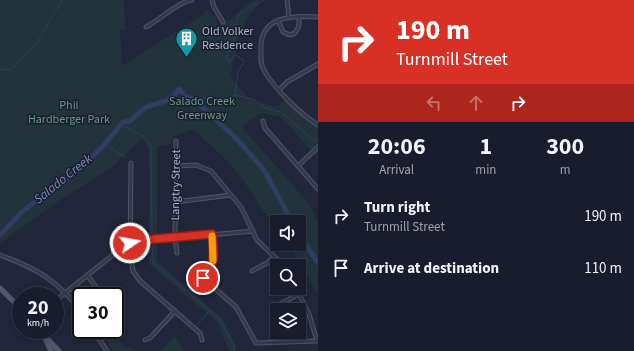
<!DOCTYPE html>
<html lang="en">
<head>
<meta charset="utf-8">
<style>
  :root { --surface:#191c2c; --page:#262938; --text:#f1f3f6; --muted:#9fa1a9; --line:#373a48 }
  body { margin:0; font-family:"Source Sans 3",sans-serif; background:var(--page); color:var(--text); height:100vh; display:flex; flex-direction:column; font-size:15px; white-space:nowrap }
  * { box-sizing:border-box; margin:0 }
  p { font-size:13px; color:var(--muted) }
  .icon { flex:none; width:22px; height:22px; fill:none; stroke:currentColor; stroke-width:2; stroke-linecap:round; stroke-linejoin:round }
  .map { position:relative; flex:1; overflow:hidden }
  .details { display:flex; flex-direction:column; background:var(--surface); width:316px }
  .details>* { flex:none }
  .banner { background:#d93025; color:#fff; overflow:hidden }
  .tools { position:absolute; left:270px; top:215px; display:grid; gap:8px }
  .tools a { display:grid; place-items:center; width:36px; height:36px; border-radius:0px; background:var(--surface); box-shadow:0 2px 6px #0003,0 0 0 1px var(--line); font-size:20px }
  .speed { position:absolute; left:12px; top:287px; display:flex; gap:8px; font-size:20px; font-weight:700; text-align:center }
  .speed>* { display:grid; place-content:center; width:52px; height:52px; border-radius:50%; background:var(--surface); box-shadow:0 2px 6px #0003,0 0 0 1px var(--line); line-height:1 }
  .speed small { font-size:10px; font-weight:400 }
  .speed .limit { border:2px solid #111; border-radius:6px; background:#fff; color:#111 }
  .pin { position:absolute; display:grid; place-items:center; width:34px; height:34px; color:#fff; margin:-17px; border:2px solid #fff; border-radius:50%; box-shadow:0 1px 4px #0007 }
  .me { position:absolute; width:44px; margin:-22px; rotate:78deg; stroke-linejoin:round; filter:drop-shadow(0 0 3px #0008) }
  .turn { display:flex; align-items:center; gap:14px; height:84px; padding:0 12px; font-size:18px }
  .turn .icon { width:52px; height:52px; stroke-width:2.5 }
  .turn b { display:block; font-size:28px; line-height:34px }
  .lanes { display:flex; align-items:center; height:38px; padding:0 12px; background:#0003; justify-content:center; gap:20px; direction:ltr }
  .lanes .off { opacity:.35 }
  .eta { display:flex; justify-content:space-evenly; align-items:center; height:68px; text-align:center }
  .eta b { font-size:24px; font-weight:700; line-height:28px }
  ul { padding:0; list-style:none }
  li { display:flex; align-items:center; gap:12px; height:52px; padding:0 12px }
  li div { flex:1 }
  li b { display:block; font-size:15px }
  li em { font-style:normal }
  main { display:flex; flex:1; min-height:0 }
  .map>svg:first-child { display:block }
  .green { fill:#23333c }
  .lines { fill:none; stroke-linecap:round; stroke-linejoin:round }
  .stream { stroke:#323b61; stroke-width:1 }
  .river { stroke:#323b61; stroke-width:5 }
  .street-casing { stroke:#505366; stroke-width:5 }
  .primary-casing { stroke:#3e4254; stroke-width:6 }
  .street { stroke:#35394b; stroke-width:3 }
  .primary { stroke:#52576b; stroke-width:4.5 }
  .route-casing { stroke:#8d1f18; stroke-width:10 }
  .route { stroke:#d93025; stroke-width:7 }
  .slow { stroke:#f59e0b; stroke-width:7 }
  .labels { text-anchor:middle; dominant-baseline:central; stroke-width:3; stroke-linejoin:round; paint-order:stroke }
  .poi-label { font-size:12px; fill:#b0b3c7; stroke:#1a1e30; text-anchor:start }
  .park-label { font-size:12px; fill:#66997d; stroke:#1a1e30 }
  .street-label { font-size:12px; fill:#b0b3c7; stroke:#1a1e30 }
  .water-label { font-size:13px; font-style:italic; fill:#7e89b5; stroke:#1a1e30 }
</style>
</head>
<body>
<main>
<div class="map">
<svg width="318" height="351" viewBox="0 0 318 351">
  <rect width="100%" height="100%" fill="#21263b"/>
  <g class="green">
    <path d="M0,0H124L125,29H120L122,66L204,14L205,8L215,17L218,26C223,24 228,21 232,18C241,11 247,0 259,0V5C239,20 236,53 230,76L250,100L277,107L285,100L318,127V159L290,127L280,117L260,113L242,127L310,205L318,222V295L289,244H299V222H277V229C260,209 249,186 232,166C220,153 206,142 194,129L172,137L171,144L157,146V261L223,319L236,346V351H229L217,322L149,264V149L142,139L113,166L54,204L0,243Z"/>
    <path d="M100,330H110L125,348L130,347L136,351H113Z"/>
    <path d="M175,336L184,351H160Z"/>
  </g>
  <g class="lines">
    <g class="stream">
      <path d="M0,69L11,70L36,44L62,0"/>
      <path d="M235,95L238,72L244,62L243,60L236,55L230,62L226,58L236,35L235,26L240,13L264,0"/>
      <path d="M193,99L229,98L235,95L255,100L261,105L268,109L281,112L310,137L318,141"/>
      <path d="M120,124L143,136L151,147L152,236"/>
      <path d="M105,144L126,158"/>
      <path d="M152,242L153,263L220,319L234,346V351"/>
      <path d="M196,326L209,311"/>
    </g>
    <g class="river">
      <path d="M185,96L193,99L234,136L264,170L292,222"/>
      <path d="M299,234L318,263"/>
      <path d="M0,235L23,211L83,166L105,144L123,122L130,121C136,116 140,111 147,107C162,100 168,105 179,89L183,93"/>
    </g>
    <defs>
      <g id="street">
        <path d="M212,0L214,7L223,22"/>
        <path d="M287,0L289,18"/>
        <path d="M318,17C292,15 260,16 261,49C261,57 260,64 264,70C273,88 301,114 318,125"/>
        <path d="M278,20L283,32C296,40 300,27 299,17"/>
        <path d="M146,27C161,19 176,3 192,0"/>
        <path d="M279,90L287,82L318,64"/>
        <path d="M263,121L265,128L318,189"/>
        <path d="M176,141L175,237L177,253"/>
        <path d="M131,163L130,253L133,271L140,281L200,333L202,340"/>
        <path d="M176,166L196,165L211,171L241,207L257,240L284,266"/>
        <path d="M298,166L318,147"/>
        <path d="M175,202L231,195"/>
        <path d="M212,234C214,251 217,265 203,278L236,307L256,343L317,341L309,314L296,288"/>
        <path d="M0,255C36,268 59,281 81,312"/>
        <path d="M252,271L267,263L274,256"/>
        <path d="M87,275L103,296"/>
        <path d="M55,301L119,250L134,242L253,231"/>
        <path d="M278,305L299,294"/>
        <path d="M93,330L107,351"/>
        <path d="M145,340L150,338L175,311"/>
      </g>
      <g id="primary">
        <path d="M0,288L21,309"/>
        <path d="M39,330L59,351"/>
        <path d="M45,338L51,351"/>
      </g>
    </defs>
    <use href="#street" class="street-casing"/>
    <use href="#primary" class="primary-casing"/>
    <use href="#street" class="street"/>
    <use href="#primary" class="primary"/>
  </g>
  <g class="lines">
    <defs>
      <path id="route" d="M130,243L144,240L212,234C214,251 216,265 203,278"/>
    </defs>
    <use href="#route" class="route-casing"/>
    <use href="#route" class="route"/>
    <path class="slow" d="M212,236L213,261"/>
  </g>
  <defs>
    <symbol id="building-pin" viewBox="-11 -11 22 30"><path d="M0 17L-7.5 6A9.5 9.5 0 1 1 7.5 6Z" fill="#0f9aa8" stroke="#1a1e30"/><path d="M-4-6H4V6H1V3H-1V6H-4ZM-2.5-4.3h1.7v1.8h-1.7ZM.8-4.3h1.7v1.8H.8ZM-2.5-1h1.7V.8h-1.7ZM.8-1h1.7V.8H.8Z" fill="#fff"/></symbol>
  </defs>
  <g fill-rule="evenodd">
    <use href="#building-pin" x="174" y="26" width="25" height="34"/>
  </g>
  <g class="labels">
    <g class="poi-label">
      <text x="202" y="31">Old Volker<tspan x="202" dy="14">Residence</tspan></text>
    </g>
    <g class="park-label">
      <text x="202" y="101">Salado Creek<tspan x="202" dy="14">Greenway</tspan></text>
      <text x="69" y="105">Phil<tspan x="69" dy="14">Hardberger Park</tspan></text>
    </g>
    <g class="street-label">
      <text transform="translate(176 185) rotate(-89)">Langtry Street</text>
    </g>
    <g class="water-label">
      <text transform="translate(63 179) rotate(-39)">Salado Creek</text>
    </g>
  </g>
</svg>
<div class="tools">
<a><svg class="icon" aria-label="sound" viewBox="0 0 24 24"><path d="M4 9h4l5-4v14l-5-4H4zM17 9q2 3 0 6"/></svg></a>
<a><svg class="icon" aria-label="search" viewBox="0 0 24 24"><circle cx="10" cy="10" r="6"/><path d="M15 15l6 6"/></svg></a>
<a><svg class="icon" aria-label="layers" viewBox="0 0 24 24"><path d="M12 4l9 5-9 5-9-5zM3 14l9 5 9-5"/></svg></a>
</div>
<div class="speed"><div>20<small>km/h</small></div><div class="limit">30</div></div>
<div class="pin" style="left:203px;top:278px;background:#d93025"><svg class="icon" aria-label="arrive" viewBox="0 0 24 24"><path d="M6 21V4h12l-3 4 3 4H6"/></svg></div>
<svg class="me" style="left:130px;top:243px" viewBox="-20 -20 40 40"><circle r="17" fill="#d93025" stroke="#fff" stroke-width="3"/><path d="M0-11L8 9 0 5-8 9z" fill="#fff"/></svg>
</div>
<section class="details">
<div class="banner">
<div class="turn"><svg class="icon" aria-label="right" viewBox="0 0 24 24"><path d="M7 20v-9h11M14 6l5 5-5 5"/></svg><div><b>190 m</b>Turnmill Street</div></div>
<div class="lanes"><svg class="icon off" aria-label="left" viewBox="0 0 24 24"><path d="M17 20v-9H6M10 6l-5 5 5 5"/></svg><svg class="icon off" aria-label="ahead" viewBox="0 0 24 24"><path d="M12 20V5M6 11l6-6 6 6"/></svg><svg class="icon" aria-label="right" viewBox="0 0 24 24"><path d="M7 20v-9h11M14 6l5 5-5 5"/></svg></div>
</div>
<div class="eta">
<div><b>20:06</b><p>Arrival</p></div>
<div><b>1</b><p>min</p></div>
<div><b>300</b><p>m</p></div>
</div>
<ul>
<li><svg class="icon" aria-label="right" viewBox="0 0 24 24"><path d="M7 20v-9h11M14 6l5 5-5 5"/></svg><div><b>Turn right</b><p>Turnmill Street</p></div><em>190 m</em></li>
<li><svg class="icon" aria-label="arrive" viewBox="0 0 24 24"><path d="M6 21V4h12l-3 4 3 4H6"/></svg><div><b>Arrive at destination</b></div><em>110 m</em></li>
</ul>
</section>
</main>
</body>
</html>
